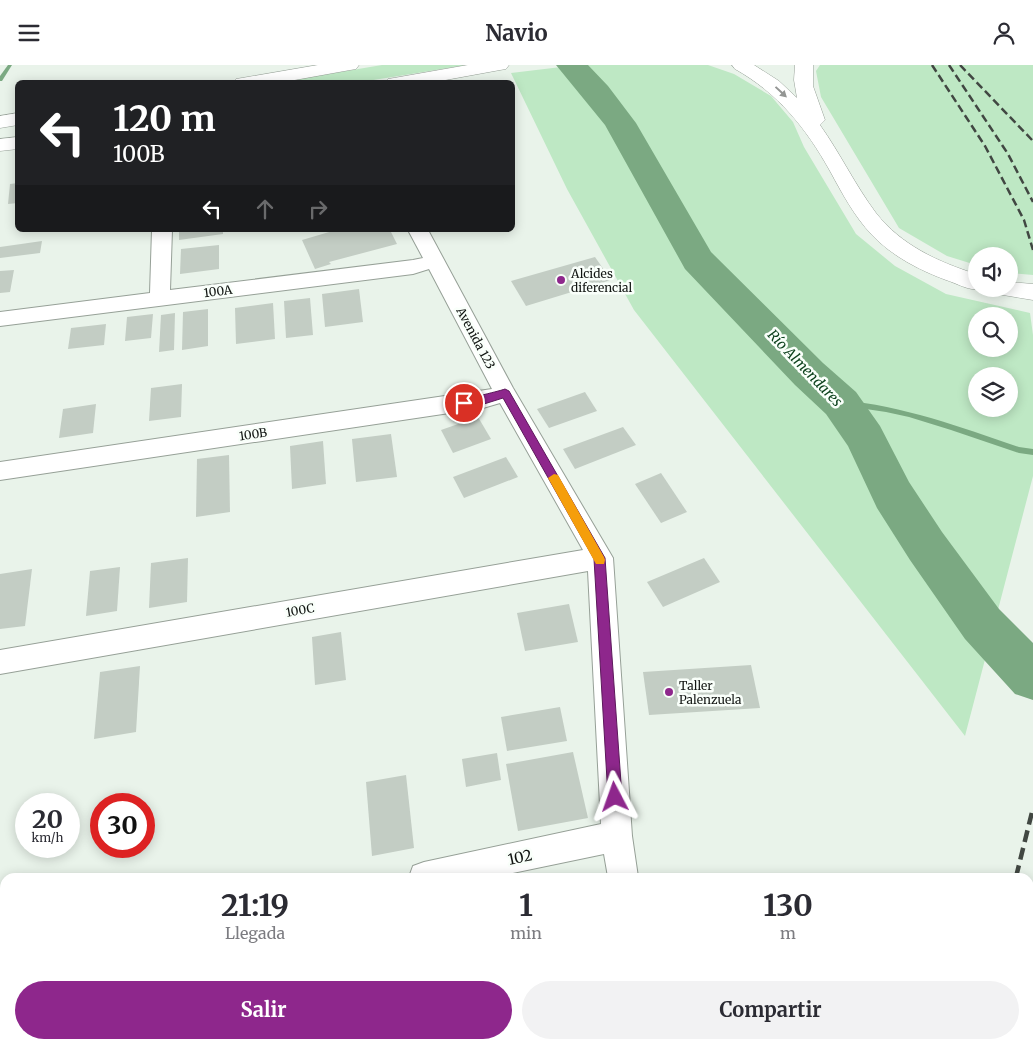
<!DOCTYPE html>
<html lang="es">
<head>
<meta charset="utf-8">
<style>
  :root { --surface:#fff; --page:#f2f2f3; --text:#2b2b33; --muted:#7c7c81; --accent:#8e278c }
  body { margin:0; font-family:Merriweather,serif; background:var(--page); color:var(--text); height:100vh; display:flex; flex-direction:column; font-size:19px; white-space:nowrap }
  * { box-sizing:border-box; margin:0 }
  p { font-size:16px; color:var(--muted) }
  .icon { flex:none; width:28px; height:28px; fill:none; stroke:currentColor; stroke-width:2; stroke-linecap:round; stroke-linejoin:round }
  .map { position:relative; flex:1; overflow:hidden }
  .details { position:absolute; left:0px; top:808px; width:1034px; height:176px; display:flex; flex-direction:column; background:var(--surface); border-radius:15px 15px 0 0; box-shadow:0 2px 12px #0003 }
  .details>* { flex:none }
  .guide { position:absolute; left:15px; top:15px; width:500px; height:152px; border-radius:8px; box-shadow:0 2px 12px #0003; background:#202124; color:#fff; overflow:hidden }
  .fabs { position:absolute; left:968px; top:182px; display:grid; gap:10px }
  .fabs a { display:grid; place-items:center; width:50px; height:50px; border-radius:50%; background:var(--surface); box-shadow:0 2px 12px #0003; font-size:25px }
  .speed { position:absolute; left:15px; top:728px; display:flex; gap:10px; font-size:25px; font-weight:700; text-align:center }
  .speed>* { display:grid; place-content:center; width:65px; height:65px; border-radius:50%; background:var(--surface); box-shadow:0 2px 12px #0003; line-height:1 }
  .speed small { font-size:12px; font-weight:400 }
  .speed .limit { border:8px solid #d22; background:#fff; color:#111 }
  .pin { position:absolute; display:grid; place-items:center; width:42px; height:42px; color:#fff; margin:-21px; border:2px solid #fff; border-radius:50%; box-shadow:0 1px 5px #0007 }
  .me { position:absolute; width:55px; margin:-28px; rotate:356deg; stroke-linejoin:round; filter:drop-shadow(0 0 4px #0008) }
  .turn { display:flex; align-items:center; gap:18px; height:105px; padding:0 15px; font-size:22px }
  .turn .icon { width:65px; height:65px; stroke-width:2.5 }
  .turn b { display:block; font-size:35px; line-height:42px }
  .lanes { display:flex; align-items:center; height:48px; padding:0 15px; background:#0003; justify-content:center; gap:25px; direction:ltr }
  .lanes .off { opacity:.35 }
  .eta { display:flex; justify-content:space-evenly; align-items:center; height:85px; text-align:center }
  .eta b { font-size:30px; font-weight:700; line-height:35px }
  .cta { display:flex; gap:10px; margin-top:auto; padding:10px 15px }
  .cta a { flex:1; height:58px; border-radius:30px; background:var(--accent); color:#fff; font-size:20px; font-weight:700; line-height:58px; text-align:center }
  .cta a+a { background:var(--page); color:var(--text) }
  header { display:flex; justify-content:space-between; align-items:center; height:65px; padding:0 15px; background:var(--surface); font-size:22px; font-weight:700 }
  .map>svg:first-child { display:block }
  .green { fill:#bee8c4; fill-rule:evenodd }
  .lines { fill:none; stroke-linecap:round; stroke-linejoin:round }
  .stream { fill:#7ba982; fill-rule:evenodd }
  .river { fill:#7ba982; fill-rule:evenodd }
  .building { fill:#c3cdc4 }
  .minor-casing { stroke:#96a097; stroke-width:2 }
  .trunk-casing { stroke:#96a097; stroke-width:1 }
  .minor { fill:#fff; fill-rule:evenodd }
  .trunk { fill:#fff; fill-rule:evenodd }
  .rail-far1 { stroke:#414742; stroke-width:2.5; stroke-dasharray:8 4; stroke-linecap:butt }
  .rail { stroke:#414742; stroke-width:4.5; stroke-dasharray:12 6; stroke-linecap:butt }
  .oneway { fill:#949694 }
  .route { fill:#8e278c; stroke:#5c195b }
  .slow { fill:#f59e0b }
  .poi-dot { fill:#8e278c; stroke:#f9fffa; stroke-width:2 }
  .labels { text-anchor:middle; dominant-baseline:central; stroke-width:5; stroke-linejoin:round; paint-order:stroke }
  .poi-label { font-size:12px; fill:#111512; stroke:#f9fffa; text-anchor:start }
  .street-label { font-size:12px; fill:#111512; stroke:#f9fffa }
  .water-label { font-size:14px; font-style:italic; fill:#0d421d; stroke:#f9fffa }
  .near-street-label { font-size:15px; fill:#111512; stroke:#f9fffa }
</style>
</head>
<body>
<header><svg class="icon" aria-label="menu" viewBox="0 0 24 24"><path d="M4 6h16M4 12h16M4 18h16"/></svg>Navio<svg class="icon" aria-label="person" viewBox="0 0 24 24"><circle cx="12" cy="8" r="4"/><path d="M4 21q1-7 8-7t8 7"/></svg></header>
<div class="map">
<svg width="1033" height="983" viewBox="0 0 1033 983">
  <rect width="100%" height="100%" fill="#e9f3ea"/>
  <g class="green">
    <path d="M382,0H467L361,17L275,18Z"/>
    <path d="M578,0H708L734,9L771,31L793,57L804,82L856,169L895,201L946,229L1030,248L1033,270V411L965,671L634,245L567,124L511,8ZM1009,251V284H976V251ZM1009,311V344H976V311Z"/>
    <path d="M820,0H1033V210L1009,208V191H976V200L947,191L899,163L821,32L816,6Z"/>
  </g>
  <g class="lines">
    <g class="stream">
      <path d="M8,0H12L2,16H0V11Z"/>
      <path d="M841,335C904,341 960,362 1019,382L1033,384V390L1019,388L951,365L909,352L886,347L839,340L838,338Z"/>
    </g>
    <path class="river" d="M556,0H588L608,21L636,58L711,187L823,298L856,327L880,361L909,417L942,467L999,544L1033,578V635L1015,629L965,574L910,495L877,443L848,381L826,349L795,320L685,204L605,60Z"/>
  </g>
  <g class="building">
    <path d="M18,118V138L8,139L10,119Z"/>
    <path d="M179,165H223V169L179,175Z"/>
    <path d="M336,165H390L397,179L329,197L331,199L315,204L302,175Z"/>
    <path d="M42,176L40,188L0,193V182Z"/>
    <path d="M219,180V204L180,209L181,184Z"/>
    <path d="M595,192L611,215L526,241L511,216Z"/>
    <path d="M14,205L10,227L0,228V206Z"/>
    <path d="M359,224L363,257L325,262L322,229Z"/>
    <path d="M310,233L313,270L286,273L284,236Z"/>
    <path d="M273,238L275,274L236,279L235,243Z"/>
    <path d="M208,244V281L182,285L183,247Z"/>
    <path d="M175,248L174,285L159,287L161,250Z"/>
    <path d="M153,249L151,273L125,276L127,252Z"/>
    <path d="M106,259L104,280L68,284L71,263Z"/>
    <path d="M182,319L181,352L149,356L151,323Z"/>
    <path d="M585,327L597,346L549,363L537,344Z"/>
    <path d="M96,339L93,368L59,373L63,344Z"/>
    <path d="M478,352L491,374L453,388L441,365Z"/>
    <path d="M623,362L636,380L575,404L563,384Z"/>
    <path d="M391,369L397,412L356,417L352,374Z"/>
    <path d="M323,376L326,419L292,424L290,381Z"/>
    <path d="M229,390L230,447L196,452L197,394Z"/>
    <path d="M506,392L518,412L464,433L453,412Z"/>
    <path d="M661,408L687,447L661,458L635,419Z"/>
    <path d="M188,493L187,537L149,543L151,498Z"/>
    <path d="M704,493L720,517L663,542L647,517Z"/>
    <path d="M120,502L117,546L86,551L90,506Z"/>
    <path d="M32,504L25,561L0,564V509Z"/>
    <path d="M569,539L578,577L525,586L517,548Z"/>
    <path d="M341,567L346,615L315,620L312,572Z"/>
    <path d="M751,600L760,643L649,650L643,607Z"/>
    <path d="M140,601L136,667L94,674L100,607Z"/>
    <path d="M560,642L567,676L507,686L501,652Z"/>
    <path d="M573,687L588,753L518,766L506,699Z"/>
    <path d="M497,688L501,715L466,722L462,694Z"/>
    <path d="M406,710L414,783L372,791L366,717Z"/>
    <path d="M128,979H169V983H127Z"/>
    <rect x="214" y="979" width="43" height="4"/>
  </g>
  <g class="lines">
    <defs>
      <g id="minor">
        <path d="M152,165H172L170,225L413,195L423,193L408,165H428L513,323L613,493L632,771L638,812H608L604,789L493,812H409L413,801L424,797L601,759L588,506L0,609V585L583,485L500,338L483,343L0,415V397L492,324L429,204L413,209L0,261V247L150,228Z"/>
        <path d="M5,885V917L0,918V886Z"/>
        <path d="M627,979H661L662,983H628Z"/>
      </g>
      <g id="trunk">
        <path d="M318,0H359L356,4L350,5L278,18H233L236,14L242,13Z"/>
        <path d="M468,0H509L506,4L500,5L429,18H385L388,14L394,13Z"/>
        <path d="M732,0H754L779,16L797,33L794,15L795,0H813V21L825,55L820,60C840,88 855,120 876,148C901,180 938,197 976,209V224H979C969,226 956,218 946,215C919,205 892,191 872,170C854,151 842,128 830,106C806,63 778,28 735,4Z"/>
        <path d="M18,48V60L0,63V51Z"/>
        <path d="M18,72V84L0,86V74Z"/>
        <path d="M1009,217L1033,219V235L997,229L994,224H1009Z"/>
      </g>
    </defs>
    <use href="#minor" class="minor-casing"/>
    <use href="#trunk" class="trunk-casing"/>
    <use href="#minor" class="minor"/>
    <use href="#trunk" class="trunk"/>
    <g class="rail-far1">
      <path d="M932,0L985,81L1024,155L1033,185"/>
      <path d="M949,0L1008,89L1033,137"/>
      <path d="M960,0L1033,76"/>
    </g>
    <g class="rail">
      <path d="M1016,812L1033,743"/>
      <path d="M1029,906L1033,885"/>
      <path d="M974,983L975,979"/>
      <path d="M1013,983L1014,979"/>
    </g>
  </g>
  <defs><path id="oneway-solid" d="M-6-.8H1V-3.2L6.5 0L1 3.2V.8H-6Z" transform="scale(1.25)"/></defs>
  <use class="oneway" href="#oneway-solid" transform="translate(781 27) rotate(43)"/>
  <path class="route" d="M505,324L509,326L605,493L622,732L620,736L615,738L610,736L608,732L594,494L503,333L484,339L464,342L459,338C462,334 497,327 505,324Z"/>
  <path class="slow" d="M554,409L558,410L604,492L605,495L604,499H596L548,413Z"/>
  <g class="poi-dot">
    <circle cx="561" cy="215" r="5"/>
    <circle cx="669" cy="627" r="5"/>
  </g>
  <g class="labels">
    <g class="poi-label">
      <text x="571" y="208">Alcides<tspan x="571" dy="14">diferencial</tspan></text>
      <text x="679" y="620">Taller<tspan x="679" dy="14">Palenzuela</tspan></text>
    </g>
    <g class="street-label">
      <text transform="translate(218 226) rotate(-7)">100A</text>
      <text transform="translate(476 273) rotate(62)">Avenida 123</text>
      <text transform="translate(253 369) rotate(-8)">100B</text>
      <text transform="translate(300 545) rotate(-10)">100C</text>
    </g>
    <g class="water-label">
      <text transform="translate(805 303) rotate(46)">Río Almendares</text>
    </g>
    <g class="near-street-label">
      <text transform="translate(520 792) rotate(-12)">102</text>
    </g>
  </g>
</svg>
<div class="fabs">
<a><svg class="icon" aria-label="sound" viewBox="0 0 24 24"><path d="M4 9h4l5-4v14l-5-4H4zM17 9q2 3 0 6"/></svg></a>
<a><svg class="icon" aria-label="search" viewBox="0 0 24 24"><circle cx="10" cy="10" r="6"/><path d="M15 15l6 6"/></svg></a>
<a><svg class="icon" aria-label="layers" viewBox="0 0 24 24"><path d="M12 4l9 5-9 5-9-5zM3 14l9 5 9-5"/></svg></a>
</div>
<div class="speed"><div>20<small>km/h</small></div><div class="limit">30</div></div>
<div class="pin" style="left:464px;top:338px;background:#d93025"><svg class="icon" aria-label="arrive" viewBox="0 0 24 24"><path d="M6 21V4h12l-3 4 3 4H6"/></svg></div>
<svg class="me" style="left:615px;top:732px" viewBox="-20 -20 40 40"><path d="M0-17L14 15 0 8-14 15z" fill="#8e278c" stroke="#fff" stroke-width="4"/></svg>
<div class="guide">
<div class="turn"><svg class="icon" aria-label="left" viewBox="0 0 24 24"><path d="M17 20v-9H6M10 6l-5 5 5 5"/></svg><div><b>120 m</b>100B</div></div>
<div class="lanes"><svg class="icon" aria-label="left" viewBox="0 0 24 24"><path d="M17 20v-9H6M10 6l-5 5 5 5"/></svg><svg class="icon off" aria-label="ahead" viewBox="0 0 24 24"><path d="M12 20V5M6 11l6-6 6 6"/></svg><svg class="icon off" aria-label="right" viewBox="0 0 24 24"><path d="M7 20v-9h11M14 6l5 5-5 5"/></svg></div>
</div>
<section class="details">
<div class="eta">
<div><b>21:19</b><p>Llegada</p></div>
<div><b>1</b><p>min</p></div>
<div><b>130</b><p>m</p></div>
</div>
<div class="cta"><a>Salir</a><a>Compartir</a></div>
</section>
</div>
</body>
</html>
